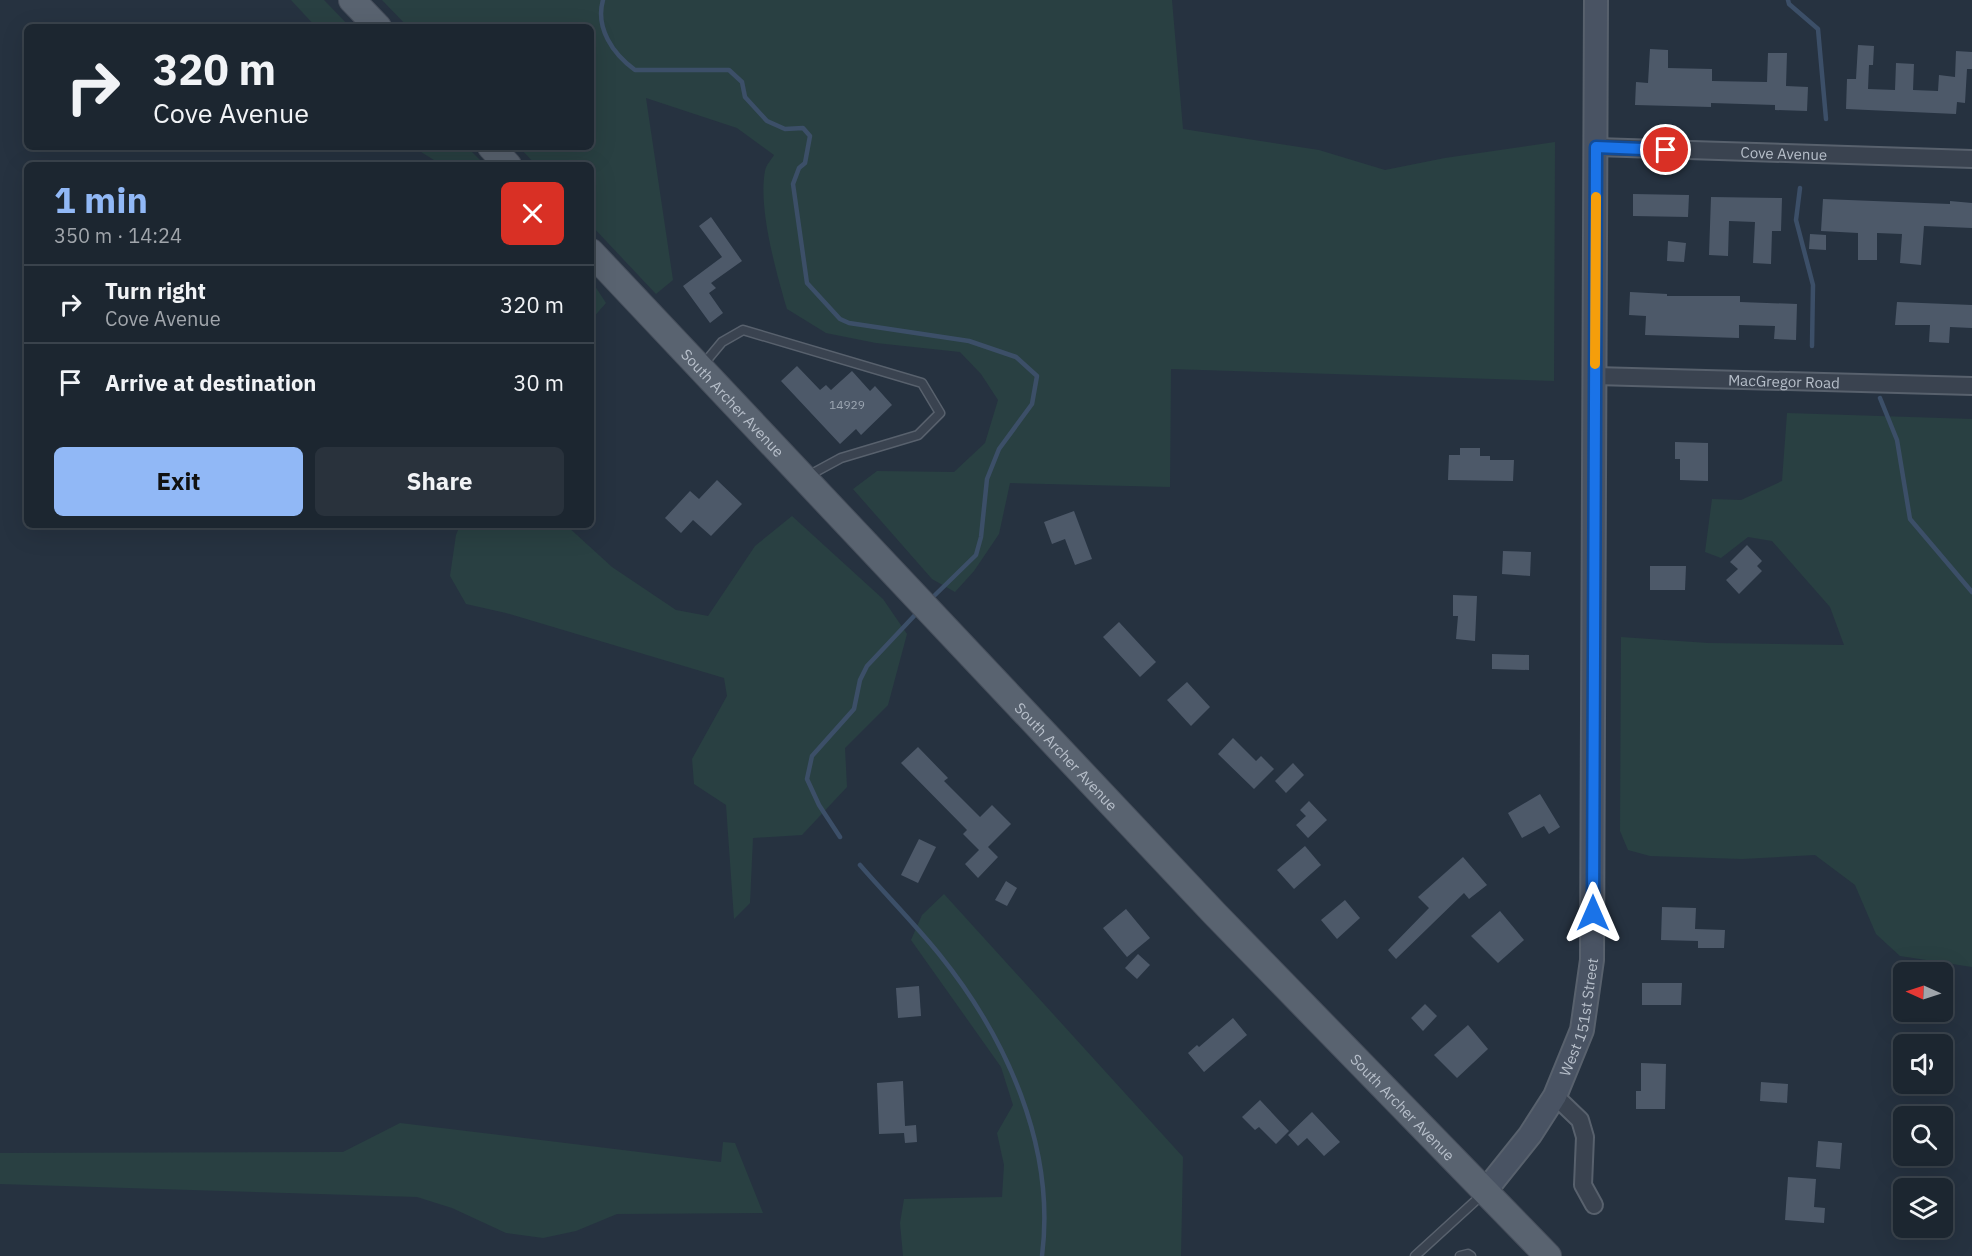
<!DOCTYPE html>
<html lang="en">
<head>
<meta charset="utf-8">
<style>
  :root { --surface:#1c2630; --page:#29323c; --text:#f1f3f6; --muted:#a0a5ab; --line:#3a434c; --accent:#91b8f6 }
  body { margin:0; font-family:"IBM Plex Sans",sans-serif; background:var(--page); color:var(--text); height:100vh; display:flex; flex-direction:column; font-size:22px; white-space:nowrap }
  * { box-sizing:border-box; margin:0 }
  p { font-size:20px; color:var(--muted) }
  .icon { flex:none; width:33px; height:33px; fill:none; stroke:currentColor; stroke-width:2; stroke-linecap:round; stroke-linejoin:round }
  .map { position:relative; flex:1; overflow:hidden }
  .drawer { position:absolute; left:24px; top:162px; width:570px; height:366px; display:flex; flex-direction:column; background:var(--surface); border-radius:9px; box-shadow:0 6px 24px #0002,0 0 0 2px var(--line) }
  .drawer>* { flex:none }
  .banner { position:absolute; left:24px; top:24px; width:570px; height:126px; border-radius:9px; box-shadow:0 6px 24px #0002,0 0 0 2px var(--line); background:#1c2630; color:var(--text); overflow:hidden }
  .needle { width:39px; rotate:273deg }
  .buttons { position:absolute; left:1893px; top:962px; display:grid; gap:12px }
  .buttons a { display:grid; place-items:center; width:60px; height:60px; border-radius:9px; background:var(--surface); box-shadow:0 6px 24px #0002,0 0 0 2px var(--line); font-size:30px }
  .pin { position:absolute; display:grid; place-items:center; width:51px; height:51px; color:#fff; margin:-26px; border:3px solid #fff; border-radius:50%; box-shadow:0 2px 6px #0007 }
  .me { position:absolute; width:66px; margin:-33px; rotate:0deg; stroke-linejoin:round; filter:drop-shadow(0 0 4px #0008) }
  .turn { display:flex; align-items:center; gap:21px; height:126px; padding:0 30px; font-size:27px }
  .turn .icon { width:78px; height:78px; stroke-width:2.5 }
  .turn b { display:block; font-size:42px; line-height:51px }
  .round { display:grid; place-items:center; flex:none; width:63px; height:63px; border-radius:9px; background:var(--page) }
  .headline { display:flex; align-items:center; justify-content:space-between; height:102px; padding:0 30px }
  h1 { font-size:36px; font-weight:800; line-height:45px; color:var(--accent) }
  .cta { display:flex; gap:12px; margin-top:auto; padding:12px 30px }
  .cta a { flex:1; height:69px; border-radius:9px; background:var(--accent); color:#111; font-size:24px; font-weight:800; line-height:69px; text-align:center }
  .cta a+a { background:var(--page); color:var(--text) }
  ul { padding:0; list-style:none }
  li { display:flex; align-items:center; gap:18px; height:78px; padding:0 30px; border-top:2px solid var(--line) }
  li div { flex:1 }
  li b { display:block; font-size:22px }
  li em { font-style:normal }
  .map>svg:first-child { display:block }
  .green { fill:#294042 }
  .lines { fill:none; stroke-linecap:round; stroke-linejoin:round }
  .stream { stroke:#3c4f68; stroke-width:4.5 }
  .building { fill:#4d5969 }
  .lane-casing { stroke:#58616d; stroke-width:11 }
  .street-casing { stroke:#58616d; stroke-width:20 }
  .secondary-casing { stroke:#58616d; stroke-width:26 }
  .primary-casing { stroke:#474f5c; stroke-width:28 }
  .lane { stroke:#3a4350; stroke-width:8 }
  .street { stroke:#3a4350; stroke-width:16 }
  .secondary { stroke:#495363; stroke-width:22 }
  .primary { stroke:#596370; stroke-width:26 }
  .route-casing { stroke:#114b97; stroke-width:15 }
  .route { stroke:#1a73e8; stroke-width:10 }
  .slow { stroke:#f59e0b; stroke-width:10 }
  .labels { text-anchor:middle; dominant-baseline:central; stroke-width:4.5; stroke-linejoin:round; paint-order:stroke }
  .number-label { font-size:12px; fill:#9ca6b2 }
  .street-label { font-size:15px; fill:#b7bfca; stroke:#1f2835 }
</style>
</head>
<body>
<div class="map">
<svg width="1972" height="1256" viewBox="0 0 1972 1256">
  <rect width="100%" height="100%" fill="#263240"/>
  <g class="green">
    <path d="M291,0H324L350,27H316Z"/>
    <path d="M382,0H1172L1183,129L1319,150L1385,170L1445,158L1555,142L1554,381L1171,369L1170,487L1010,483L999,534L974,571L955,592L932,579L853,489L877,471L954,472L985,443L998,400L981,374L960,352L876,343L826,333L787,309C776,272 758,208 765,171C766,165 771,160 774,155L737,128L646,98L673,280L656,294L591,225V165H536L519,147H591V27H408Z"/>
    <path d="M413,147H467L485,165H442Z"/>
    <path d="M591,280L606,303L591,320Z"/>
    <path d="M1787,413L1972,419V967L1900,956L1876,934L1855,885L1815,855L1742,859L1650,856L1628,850L1620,831L1621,637L1708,643L1844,645L1830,607L1772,541L1748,537L1721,558L1705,552L1712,499L1741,500L1782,481Z"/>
    <path d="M792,516L883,599L907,634L888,705L845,748L847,787L802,835L753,838L750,903L734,919L726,805L694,784L692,759L727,696L724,678L506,613L466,604L450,576L456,535L460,525H566L612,567L676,610L708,616L755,546Z"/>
    <path d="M944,894L1183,1157L1181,1256H903L900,1223L904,1199L1002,1197L1004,1165L997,1133L1013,1105L1001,1067L911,940L922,915Z"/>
    <path d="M400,1123L721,1162L723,1142L735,1143L763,1213L617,1214L576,1231L543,1238L506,1233L452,1208L417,1197L0,1184V1153L343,1152Z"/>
  </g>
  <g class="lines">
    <g class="stream">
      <path d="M603,0C595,28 613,54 635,70H729L742,82L745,97L767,121L785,129L803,128L810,136L805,163L799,168L793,184L807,283L840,319L849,323L969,341L1016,357L1037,376L1032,404L999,449L987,479L981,537L976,555L935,595"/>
      <path d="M1788,0L1789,4L1818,29L1826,119"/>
      <path d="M1800,188L1796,220L1813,285L1812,346"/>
      <path d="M1880,398L1897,440L1910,519L1972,592"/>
      <path d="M840,837L819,805L807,779L812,756L854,709L860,680L867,666L915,615"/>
      <path d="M860,865C886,895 914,923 939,954C1006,1037 1056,1146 1042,1256"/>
    </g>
  </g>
  <g class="building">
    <path d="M1858,45L1874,46L1873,65H1869L1868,89L1895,90L1896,63L1914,64L1913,90L1938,91L1939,75L1955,77L1956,51L1972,52V69H1967L1965,103L1957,102L1956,114L1846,109L1847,79H1856Z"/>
    <path d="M1650,49L1668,50V68L1712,69V81L1767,82L1768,53H1787L1786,86L1808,87L1807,111L1775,110V105L1711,103V107L1635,105L1636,82L1648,83Z"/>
    <path d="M1633,194L1689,195L1688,217L1633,216Z"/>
    <path d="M1711,197L1782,198L1781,231H1772L1771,264L1753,263L1755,222L1729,221L1728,256L1709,255Z"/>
    <path d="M1823,199L1950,204V201L1972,203V228L1924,226L1921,265L1900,263L1902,234L1877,233V260H1858V233L1821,231Z"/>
    <path d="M711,217L742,261L711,283L716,288L709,293L723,313L710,323L683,286L722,257L699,226Z"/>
    <path d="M1810,234L1826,235V250L1809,249Z"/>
    <path d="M1668,241L1686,243L1684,262L1667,261Z"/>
    <path d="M1630,292L1667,294V296H1740V302L1797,304L1796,340L1774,339L1775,326L1739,325V338L1645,335L1646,316L1629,315Z"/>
    <path d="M1897,302L1972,305V328L1950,327L1949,343L1929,342L1930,325H1895Z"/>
    <path d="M797,366L820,390L826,385L831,390L852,371L870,391L875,386L892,405L861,435L856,429L840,444L781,381Z"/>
    <path d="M1675,442L1708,443V481L1680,480V459H1675Z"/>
    <path d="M1460,448H1480V456H1490V460H1514L1513,481L1448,480L1449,455H1460Z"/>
    <path d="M717,480L742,504L711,536L693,520L681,533L665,518L690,491L699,499Z"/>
    <path d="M1074,511L1092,559L1075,565L1065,539L1052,544L1044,522Z"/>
    <path d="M1747,545L1762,561L1757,566L1762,571L1739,594L1726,580L1738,569L1730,562Z"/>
    <path d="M1503,551L1531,552L1530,576L1502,574Z"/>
    <path d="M1650,566H1686L1685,590H1650Z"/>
    <path d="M1453,595L1477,596L1475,641L1456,639L1458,616H1453Z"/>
    <path d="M1119,622L1156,662L1140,677L1103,637Z"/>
    <path d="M1492,654L1529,655V670L1492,669Z"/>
    <path d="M1187,682L1210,707L1191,726L1167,700Z"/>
    <path d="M1233,738L1256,761L1261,756L1274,769L1254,789L1218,754Z"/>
    <path d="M918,747L948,778L944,781L980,817L992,805L1011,824L988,847L998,857L978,878L965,864L979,850L963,834L967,830L901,763Z"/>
    <path d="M1293,763L1304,775L1286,793L1275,781Z"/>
    <path d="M1540,794L1560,827L1549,834L1544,826L1522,838L1508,813Z"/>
    <path d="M1309,801L1327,820L1308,838L1296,825L1306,816L1300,810Z"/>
    <path d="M919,839L936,847L918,883L901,875Z"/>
    <path d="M1305,846L1321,865L1294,889L1277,870Z"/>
    <path d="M1463,857L1487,885L1469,899L1464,893L1396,959L1388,950L1429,908L1418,897Z"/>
    <path d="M1006,881L1017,888L1007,906L995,900Z"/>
    <path d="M1345,900L1360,918L1337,939L1321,920Z"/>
    <path d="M1662,907L1696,908L1695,929L1725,930L1724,948H1698V941L1661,940Z"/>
    <path d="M1126,909L1150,938L1127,957L1103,928Z"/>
    <path d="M1500,911L1524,940L1498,963L1471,936Z"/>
    <path d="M1138,954L1150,965L1137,979L1125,968Z"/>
    <path d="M1642,983H1682L1681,1005H1642Z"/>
    <path d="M919,986L921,1016L898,1018L896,988Z"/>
    <path d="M1425,1004L1437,1016L1423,1031L1411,1018Z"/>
    <path d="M1233,1018L1247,1035L1204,1072L1188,1053L1197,1045L1199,1047Z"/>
    <path d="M1468,1025L1488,1049L1457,1078L1434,1055Z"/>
    <path d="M1641,1063L1666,1064L1665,1109H1636V1091H1641Z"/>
    <path d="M903,1081L905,1126L916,1125L917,1142L905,1143L904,1133L879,1134L877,1083Z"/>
    <path d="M1761,1082L1788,1084L1787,1103L1760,1101Z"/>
    <path d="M1260,1100L1289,1131L1276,1144L1259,1127L1255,1130L1242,1117Z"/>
    <path d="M1312,1112L1340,1142L1324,1156L1307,1138L1298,1146L1288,1135Z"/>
    <path d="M1818,1141L1842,1143L1840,1169L1816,1167Z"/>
    <path d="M1788,1177L1816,1179L1814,1207L1825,1208L1824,1223L1785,1220Z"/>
  </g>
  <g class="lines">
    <defs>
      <g id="lane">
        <path d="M702,366L722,342L743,330L922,383L940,413L918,435L841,458L806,477"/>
        <path d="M1415,1256L1484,1193"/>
        <path d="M1460,1256L1468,1254L1471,1256"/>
      </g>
      <g id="street">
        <path id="s1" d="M1596,147L1972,159"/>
        <path id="s2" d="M1595,376L1972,386"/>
        <path d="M1555,1096L1580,1120L1585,1137L1583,1185L1594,1205"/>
      </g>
      <g id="secondary">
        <path id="s3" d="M1486,1190L1530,1135L1555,1096L1582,1030L1592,960L1596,0"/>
      </g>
      <g id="primary">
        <path d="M352,0L378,27"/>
        <path d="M491,147L508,165"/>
        <path id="s4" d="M591,252L1215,914L1548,1256"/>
      </g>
    </defs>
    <use href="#lane" class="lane-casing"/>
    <use href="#street" class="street-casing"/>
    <use href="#secondary" class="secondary-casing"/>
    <use href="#primary" class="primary-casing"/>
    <use href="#lane" class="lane"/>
    <use href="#street" class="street"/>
    <use href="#secondary" class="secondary"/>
    <use href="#primary" class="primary"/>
  </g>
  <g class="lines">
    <defs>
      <path id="route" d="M1593,913L1596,147L1666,150"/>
    </defs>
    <use href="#route" class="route-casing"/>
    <use href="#route" class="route"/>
    <path class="slow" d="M1595,364L1596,197"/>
  </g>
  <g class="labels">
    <g class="number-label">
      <text x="847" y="404">14929</text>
    </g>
    <g class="street-label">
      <text stroke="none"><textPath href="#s1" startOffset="188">Cove Avenue</textPath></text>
      <text stroke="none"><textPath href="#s2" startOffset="189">MacGregor Road</textPath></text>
      <text stroke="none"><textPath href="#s4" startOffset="207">South Archer Avenue</textPath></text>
      <text stroke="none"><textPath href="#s4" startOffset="693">South Archer Avenue</textPath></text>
      <text stroke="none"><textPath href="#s3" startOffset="200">West 151st Street</textPath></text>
      <text stroke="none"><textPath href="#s4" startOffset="1179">South Archer Avenue</textPath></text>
    </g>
  </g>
</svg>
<div class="buttons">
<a><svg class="needle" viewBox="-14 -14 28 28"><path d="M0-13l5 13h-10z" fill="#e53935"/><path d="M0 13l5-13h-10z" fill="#a0a5ab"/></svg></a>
<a><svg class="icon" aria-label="sound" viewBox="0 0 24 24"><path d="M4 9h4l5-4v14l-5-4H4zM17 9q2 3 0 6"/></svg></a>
<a><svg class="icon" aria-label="search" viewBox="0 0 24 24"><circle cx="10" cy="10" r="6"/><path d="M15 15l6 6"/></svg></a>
<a><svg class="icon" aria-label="layers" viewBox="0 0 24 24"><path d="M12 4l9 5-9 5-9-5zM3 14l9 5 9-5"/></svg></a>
</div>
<div class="pin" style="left:1666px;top:150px;background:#d93025"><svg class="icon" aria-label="arrive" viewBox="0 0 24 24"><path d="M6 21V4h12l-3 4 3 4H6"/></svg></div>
<svg class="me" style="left:1593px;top:913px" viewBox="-20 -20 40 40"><path d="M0-17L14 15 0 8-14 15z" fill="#1a73e8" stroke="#fff" stroke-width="4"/></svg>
<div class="banner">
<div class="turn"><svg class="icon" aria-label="right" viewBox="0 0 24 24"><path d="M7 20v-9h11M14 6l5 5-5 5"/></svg><div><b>320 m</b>Cove Avenue</div></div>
</div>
<section class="drawer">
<div class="headline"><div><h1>1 min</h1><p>350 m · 14:24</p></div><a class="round" style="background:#d93025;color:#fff"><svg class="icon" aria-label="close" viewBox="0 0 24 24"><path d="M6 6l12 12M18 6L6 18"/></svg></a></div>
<ul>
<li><svg class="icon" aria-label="right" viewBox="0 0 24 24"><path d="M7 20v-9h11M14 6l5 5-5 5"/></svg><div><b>Turn right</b><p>Cove Avenue</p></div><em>320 m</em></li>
<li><svg class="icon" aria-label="arrive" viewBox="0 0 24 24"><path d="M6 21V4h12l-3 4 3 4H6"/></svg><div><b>Arrive at destination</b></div><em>30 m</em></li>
</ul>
<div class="cta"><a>Exit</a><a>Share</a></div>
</section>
</div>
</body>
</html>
